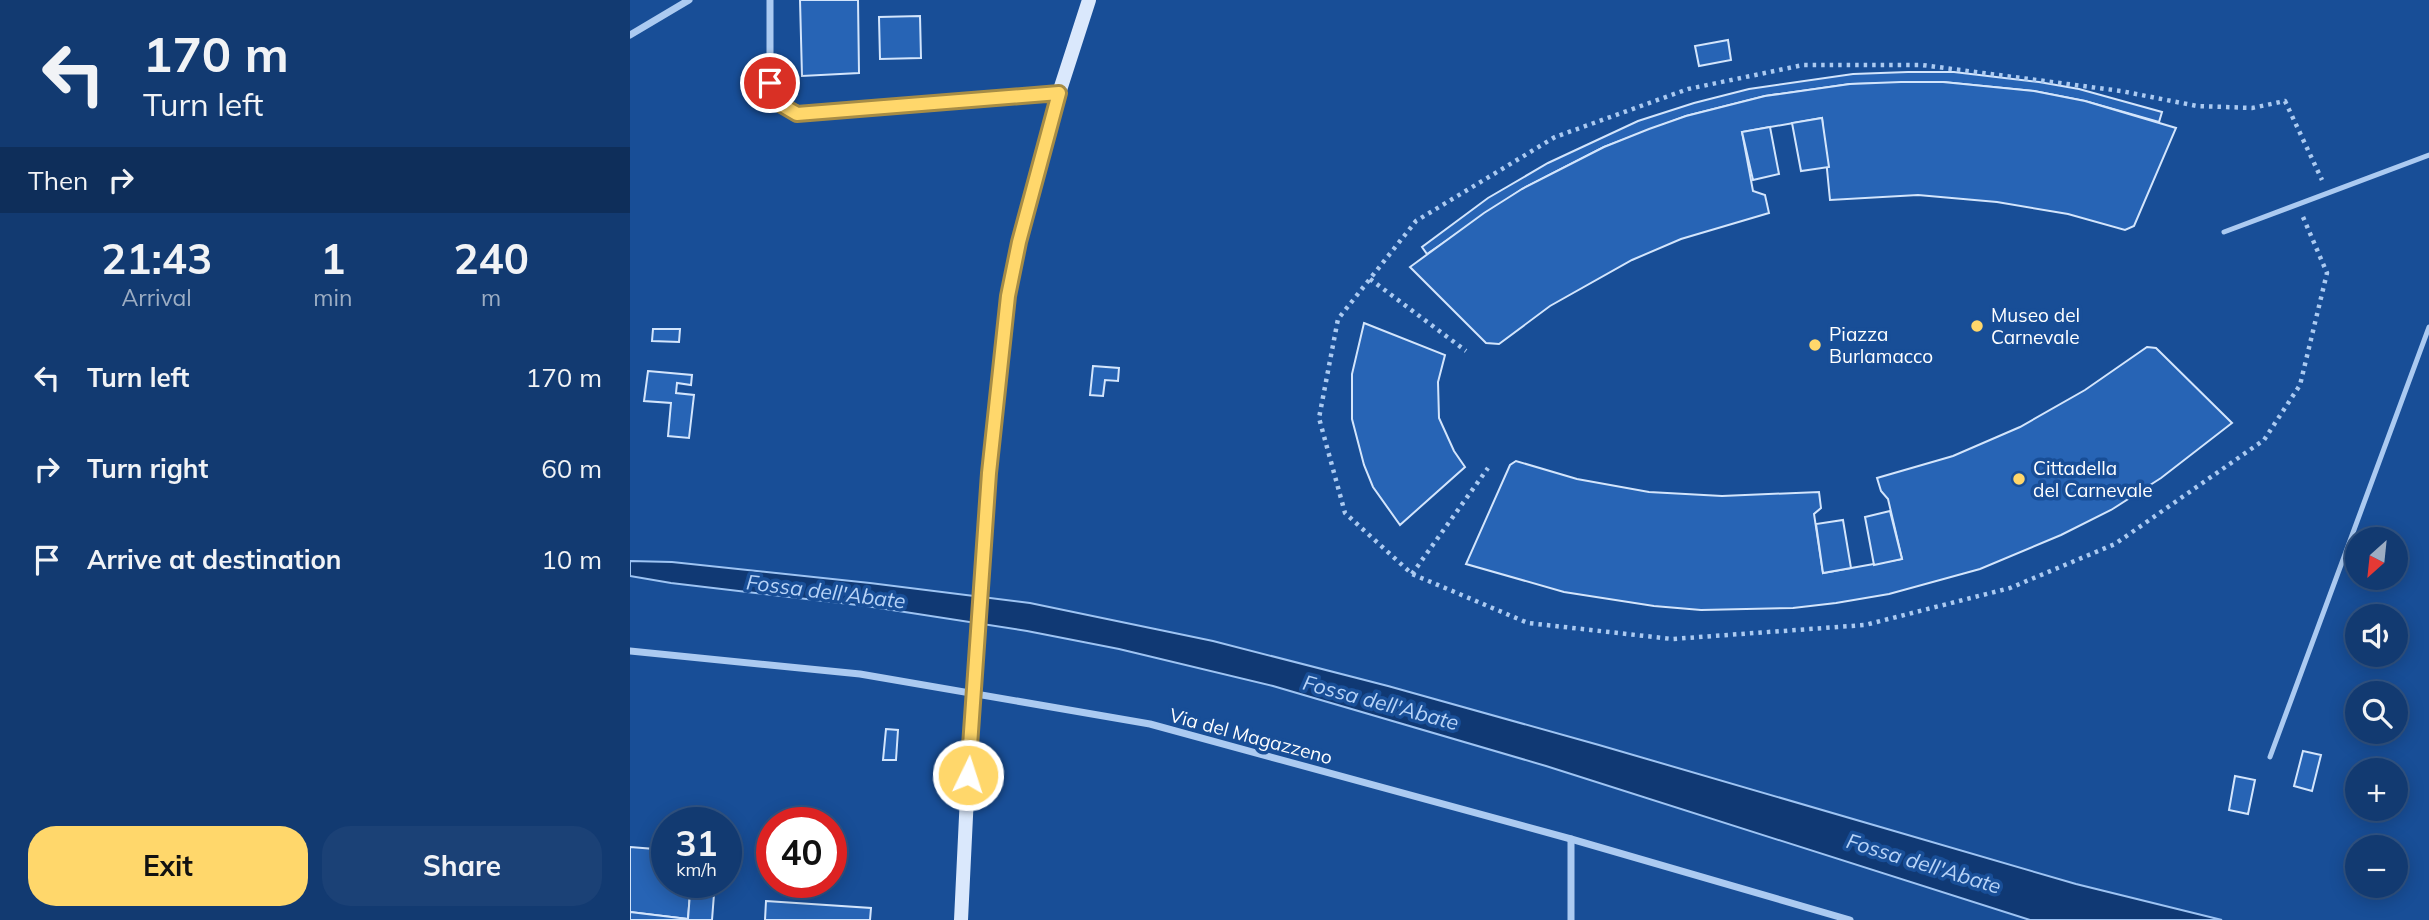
<!DOCTYPE html>
<html lang="en">
<head>
<meta charset="utf-8">
<style>
  :root { --surface:#123a71; --page:#1b4176; --text:#f1f3f6; --muted:#9cadc3; --line:#315484; --accent:#ffd76b }
  body { margin:0; font-family:Mulish,sans-serif; background:var(--page); color:var(--text); height:100vh; display:flex; flex-direction:column; font-size:26px; white-space:nowrap }
  * { box-sizing:border-box; margin:0 }
  p { font-size:23px; color:var(--muted) }
  .icon { flex:none; width:38px; height:38px; fill:none; stroke:currentColor; stroke-width:2; stroke-linecap:round; stroke-linejoin:round }
  .map { position:relative; flex:1; overflow:hidden }
  .details { display:flex; flex-direction:column; background:var(--surface); width:630px }
  .details>* { flex:none }
  .guide { background:#123a71; color:var(--text); overflow:hidden }
  .needle { width:46px; rotate:207deg }
  .tools { position:absolute; left:1715px; top:527px; display:grid; gap:14px }
  .tools a { display:grid; place-items:center; width:63px; height:63px; border-radius:50%; background:var(--surface); box-shadow:0 4px 18px #0003,0 0 0 2px var(--line); font-size:35px }
  .speed { position:absolute; left:21px; top:807px; display:flex; gap:14px; font-size:35px; font-weight:700; text-align:center }
  .speed>* { display:grid; place-content:center; width:91px; height:91px; border-radius:50%; background:var(--surface); box-shadow:0 4px 18px #0003,0 0 0 2px var(--line); line-height:1 }
  .speed small { font-size:18px; font-weight:400 }
  .speed .limit { border:10px solid #d22; background:#fff; color:#111 }
  .pin { position:absolute; display:grid; place-items:center; width:60px; height:60px; color:#fff; margin:-30px; border:4px solid #fff; border-radius:50%; box-shadow:0 2px 7px #0007 }
  .me { position:absolute; width:77px; margin:-38px; rotate:4deg; stroke-linejoin:round; filter:drop-shadow(0 0 5px #0008) }
  .turn { display:flex; align-items:center; gap:24px; height:147px; padding:0 28px; font-size:32px }
  .turn .icon { width:91px; height:91px; stroke-width:2.5 }
  .turn b { display:block; font-size:49px; line-height:60px }
  .then { display:flex; align-items:center; height:66px; padding:0 28px; background:#0003; gap:14px; font-size:26px }
  .eta { display:flex; justify-content:space-evenly; align-items:center; height:119px; text-align:center }
  .eta b { font-size:42px; font-weight:700; line-height:49px }
  .cta { display:flex; gap:14px; margin-top:auto; padding:14px 28px }
  .cta a { flex:1; height:80px; border-radius:28px; background:var(--accent); color:#111; font-size:28px; font-weight:700; line-height:80px; text-align:center }
  .cta a+a { background:var(--page); color:var(--text) }
  ul { padding:0; list-style:none }
  li { display:flex; align-items:center; gap:21px; height:91px; padding:0 28px }
  li div { flex:1 }
  li b { display:block; font-size:26px }
  li em { font-style:normal }
  main { display:flex; flex:1; min-height:0 }
  .map>svg:first-child { display:block }
  .water { fill:#103974; stroke:#9ec4f3; stroke-width:2 }
  .building { fill:#2764b5; stroke:#d3e5fc; stroke-width:2 }
  .lines { fill:none; stroke-linecap:round; stroke-linejoin:round }
  .path { stroke:#abcaf1; stroke-width:4.5; stroke-dasharray:3.5 5; stroke-linecap:butt }
  .lane { stroke:#abcaf1; stroke-width:5 }
  .street { stroke:#abcaf1; stroke-width:7 }
  .secondary { stroke:#dae8fc; stroke-width:14 }
  .secondary-bridge { stroke:#dae8fc; stroke-width:14 }
  .route-casing { stroke:#a68c46; stroke-width:18 }
  .route { stroke:#ffd76b; stroke-width:12 }
  .poi-dot { fill:#ffd76b; stroke:#184e97; stroke-width:2.5 }
  .labels { text-anchor:middle; dominant-baseline:central; stroke-width:7; stroke-linejoin:round; paint-order:stroke }
  .poi-label { font-size:19px; fill:#fff; stroke:#184e97; text-anchor:start }
  .street-label { font-size:19px; fill:#fff; stroke:#184e97 }
  .water-label { font-size:21px; font-style:italic; fill:#b8d4f8; stroke:#184e97 }
</style>
</head>
<body>
<main>
<section class="details">
<div class="guide">
<div class="turn"><svg class="icon" aria-label="left" viewBox="0 0 24 24"><path d="M17 20v-9H6M10 6l-5 5 5 5"/></svg><div><b>170 m</b>Turn left</div></div>
<div class="then">Then<svg class="icon" aria-label="right" viewBox="0 0 24 24"><path d="M7 20v-9h11M14 6l5 5-5 5"/></svg></div>
</div>
<div class="eta">
<div><b>21:43</b><p>Arrival</p></div>
<div><b>1</b><p>min</p></div>
<div><b>240</b><p>m</p></div>
</div>
<ul>
<li><svg class="icon" aria-label="left" viewBox="0 0 24 24"><path d="M17 20v-9H6M10 6l-5 5 5 5"/></svg><div><b>Turn left</b></div><em>170 m</em></li>
<li><svg class="icon" aria-label="right" viewBox="0 0 24 24"><path d="M7 20v-9h11M14 6l5 5-5 5"/></svg><div><b>Turn right</b></div><em>60 m</em></li>
<li><svg class="icon" aria-label="arrive" viewBox="0 0 24 24"><path d="M6 21V4h12l-3 4 3 4H6"/></svg><div><b>Arrive at destination</b></div><em>10 m</em></li>
</ul>
<div class="cta"><a>Exit</a><a>Share</a></div>
</section>
<div class="map">
<svg width="1799" height="920" viewBox="0 0 1799 920">
  <rect width="100%" height="100%" fill="#184e97"/>
  <path class="water" d="M0,561L42,562L240,583L400,603L583,641L758,686L969,745L1446,884L1592,920H1400L916,766L643,686L489,649L397,631L236,606L41,583L0,576Z"/>
  <g class="building">
    <path d="M170,0H228L229,73L172,76Z"/>
    <path d="M290,16L291,58L250,59L249,17Z"/>
    <path d="M1098,40L1101,60L1069,66L1065,46Z"/>
    <path d="M1278,72H1324L1409,82L1449,89L1532,112L1529,122L1455,101L1404,91L1313,82L1220,84L1135,96L1056,116L974,147L892,189L797,254L792,247L858,198L918,163L1008,121L1064,103L1119,89L1223,74Z"/>
    <path d="M1271,82H1313L1404,91L1455,101L1546,128L1504,226L1495,230L1438,214L1367,202L1288,195L1200,200L1192,118L1112,132L1123,191L1135,195L1139,213L1051,239L1002,260L920,306L869,344L856,343L780,267L854,213L892,189L974,147L1019,129L1056,116L1135,96L1220,84Z"/>
    <path d="M1192,118L1199,167L1171,171L1162,123Z"/>
    <path d="M1140,127L1149,174L1123,180L1112,132Z"/>
    <path d="M734,323L815,355L808,382L809,418L824,451L835,467L770,525L743,487L734,465L722,419V374Z"/>
    <path d="M23,329H50L49,342L22,341Z"/>
    <path d="M1517,347L1526,348L1602,423L1531,478L1481,510L1431,535L1350,569L1259,594L1206,603L1163,608L1071,610L1024,606L934,592L836,564L880,465L886,461L947,479L1019,492L1092,496L1189,492L1191,508L1184,514L1193,573L1272,559L1258,499L1251,491L1247,478L1323,456L1390,427L1455,390Z"/>
    <path d="M463,366L489,368L488,381L475,380L473,396L460,395Z"/>
    <path d="M18,371L62,375L61,385L47,383L46,393L64,395L59,438L38,436L41,403L14,401Z"/>
    <path d="M1260,511L1272,559L1244,565L1235,517Z"/>
    <path d="M1213,520L1221,568L1193,573L1186,524Z"/>
    <path d="M256,729L268,730L266,760H253Z"/>
    <path d="M1673,751L1691,755L1682,791L1664,786Z"/>
    <path d="M1605,776L1625,780L1618,814L1599,810Z"/>
    <path d="M0,847L37,850V882H53L52,892L60,893L58,919L0,912Z"/>
    <path d="M60,893L84,894L82,920H0V912L58,919Z"/>
    <path d="M136,901L241,908L240,920H135Z"/>
  </g>
  <g class="lines">
    <g class="path">
      <path d="M1673,217L1697,273L1670,385L1634,440L1485,544L1380,588L1235,625L1042,639L898,623L782,574L715,513L689,418L708,319L786,221L925,137L1058,89L1173,65H1292L1491,91L1567,106L1622,108L1655,101L1692,180"/>
      <path d="M740,279L836,351"/>
      <path d="M782,574L858,468"/>
    </g>
    <g class="lane">
      <path d="M1594,232L1799,155"/>
      <path d="M1640,757L1799,327"/>
    </g>
    <g class="street">
      <path d="M140,0V84L151,104L167,114L428,93"/>
      <path d="M0,35L59,0"/>
      <path d="M0,651L230,674L520,724L941,839L1220,920"/>
      <path d="M941,920V839"/>
    </g>
    <g class="secondary">
      <path d="M359,473L378,296L389,242L429,93L459,0"/>
      <path d="M331,920L338,775"/>
    </g>
    <path class="secondary-bridge" d="M338,775L359,473"/>
  </g>
  <g class="lines">
    <defs>
      <path id="route" d="M140,83L150,104L167,114L429,93L389,242L378,296L359,473L338,775"/>
    </defs>
    <use href="#route" class="route-casing"/>
    <use href="#route" class="route"/>
  </g>
  <g class="poi-dot">
    <circle cx="1347" cy="326" r="7"/>
    <circle cx="1185" cy="345" r="7"/>
    <circle cx="1389" cy="479" r="7"/>
  </g>
  <g class="labels">
    <g class="poi-label">
      <text x="1361" y="315">Museo del<tspan x="1361" dy="22">Carnevale</tspan></text>
      <text x="1199" y="334">Piazza<tspan x="1199" dy="22">Burlamacco</tspan></text>
      <text x="1403" y="468">Cittadella<tspan x="1403" dy="22">del Carnevale</tspan></text>
    </g>
    <g class="street-label">
      <text transform="translate(621 736) rotate(15)">Via del Magazzeno</text>
    </g>
    <g class="water-label">
      <text transform="translate(196 591) rotate(7)">Fossa dell'Abate</text>
      <text transform="translate(751 702) rotate(15)">Fossa dell'Abate</text>
      <text transform="translate(1294 863) rotate(17)">Fossa dell'Abate</text>
    </g>
  </g>
</svg>
<div class="tools">
<a><svg class="needle" viewBox="-14 -14 28 28"><path d="M0-13l5 13h-10z" fill="#e53935"/><path d="M0 13l5-13h-10z" fill="#9cadc3"/></svg></a>
<a><svg class="icon" aria-label="sound" viewBox="0 0 24 24"><path d="M4 9h4l5-4v14l-5-4H4zM17 9q2 3 0 6"/></svg></a>
<a><svg class="icon" aria-label="search" viewBox="0 0 24 24"><circle cx="10" cy="10" r="6"/><path d="M15 15l6 6"/></svg></a>
<a>+</a>
<a>−</a>
</div>
<div class="speed"><div>31<small>km/h</small></div><div class="limit">40</div></div>
<div class="pin" style="left:140px;top:83px;background:#d93025"><svg class="icon" aria-label="arrive" viewBox="0 0 24 24"><path d="M6 21V4h12l-3 4 3 4H6"/></svg></div>
<svg class="me" style="left:338px;top:775px" viewBox="-20 -20 40 40"><circle r="17" fill="#ffd76b" stroke="#fff" stroke-width="3"/><path d="M0-11L8 9 0 5-8 9z" fill="#fff"/></svg>
</div>
</main>
</body>
</html>
